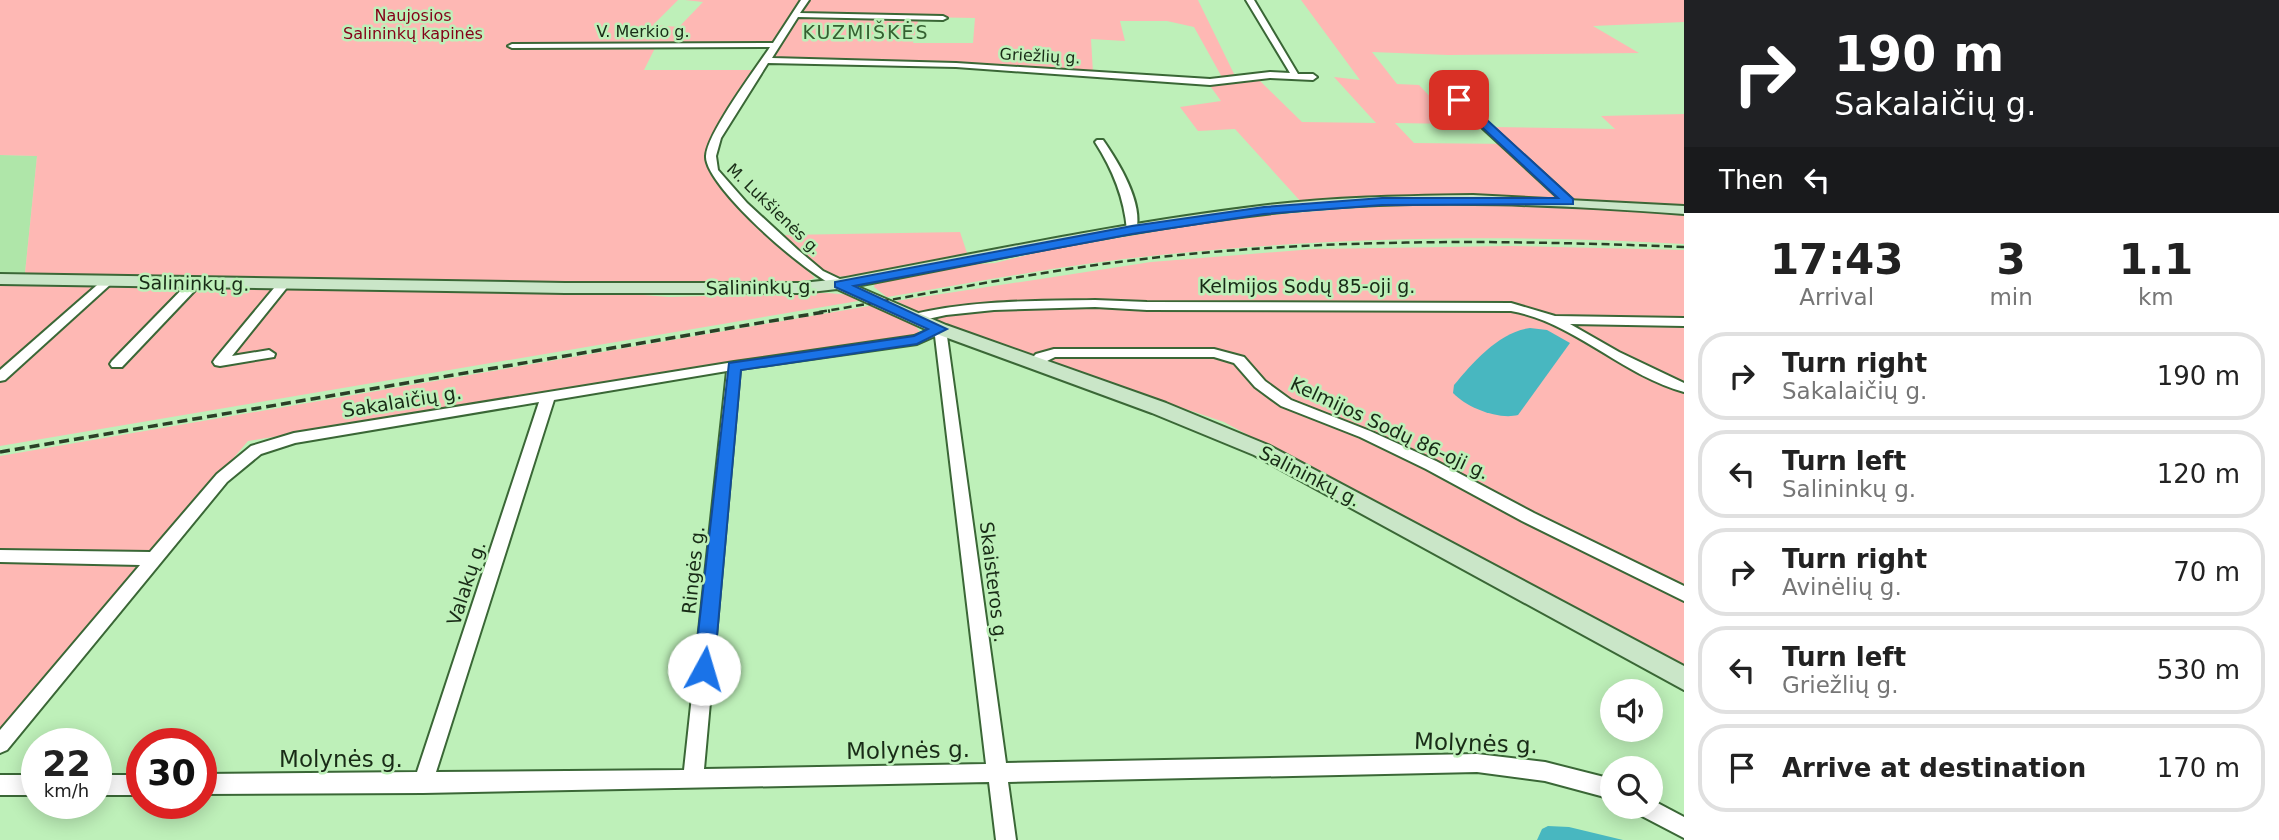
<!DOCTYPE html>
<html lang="en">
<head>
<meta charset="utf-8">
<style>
  :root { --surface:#fff; --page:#f2f2f2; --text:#222; --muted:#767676; --line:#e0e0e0 }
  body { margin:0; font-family:"DejaVu Sans",sans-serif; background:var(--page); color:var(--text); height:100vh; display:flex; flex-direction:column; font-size:26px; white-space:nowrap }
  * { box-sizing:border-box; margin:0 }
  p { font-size:23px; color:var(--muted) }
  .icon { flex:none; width:38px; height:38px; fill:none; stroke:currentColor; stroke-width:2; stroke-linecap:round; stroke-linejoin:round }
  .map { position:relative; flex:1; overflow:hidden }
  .sheet { display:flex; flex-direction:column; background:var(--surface); width:595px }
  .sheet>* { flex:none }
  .banner { background:#202124; color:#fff; overflow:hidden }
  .buttons { position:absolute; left:1600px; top:679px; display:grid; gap:14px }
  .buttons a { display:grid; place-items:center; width:63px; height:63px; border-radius:50%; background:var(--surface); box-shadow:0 4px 18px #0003; font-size:35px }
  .speed { position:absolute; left:21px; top:728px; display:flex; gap:14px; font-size:35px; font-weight:700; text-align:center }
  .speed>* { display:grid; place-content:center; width:91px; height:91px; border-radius:50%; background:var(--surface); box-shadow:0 4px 18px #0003; line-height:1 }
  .speed small { font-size:18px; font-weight:400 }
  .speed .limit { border:10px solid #d22; background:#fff; color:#111 }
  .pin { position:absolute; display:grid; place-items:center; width:60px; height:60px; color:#fff; margin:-30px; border-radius:14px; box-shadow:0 4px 10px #0006 }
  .me { position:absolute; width:77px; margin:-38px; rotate:6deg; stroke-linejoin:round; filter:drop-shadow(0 0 5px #0008) }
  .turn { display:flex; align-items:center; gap:24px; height:147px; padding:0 35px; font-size:32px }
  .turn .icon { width:91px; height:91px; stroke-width:2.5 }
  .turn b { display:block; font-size:49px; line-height:60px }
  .then { display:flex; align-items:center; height:66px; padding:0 35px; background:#0003; gap:14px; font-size:26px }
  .eta { display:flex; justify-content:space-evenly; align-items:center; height:119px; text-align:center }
  .eta b { font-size:42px; font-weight:700; line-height:49px }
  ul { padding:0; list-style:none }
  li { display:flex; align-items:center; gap:21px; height:88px; margin:0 14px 10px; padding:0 21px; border:4px solid var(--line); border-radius:28px }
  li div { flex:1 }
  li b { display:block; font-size:26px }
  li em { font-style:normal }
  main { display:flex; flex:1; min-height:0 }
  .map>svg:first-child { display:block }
  .built { fill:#afe6a9 }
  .green { fill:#feb8b4; fill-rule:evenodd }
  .water { fill:#48b7c0 }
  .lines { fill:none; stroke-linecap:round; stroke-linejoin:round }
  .street-casing { stroke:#3a6736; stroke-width:4 }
  .secondary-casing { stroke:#3a6736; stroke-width:4 }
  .street { fill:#fff; fill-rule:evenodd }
  .secondary { fill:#cae6c8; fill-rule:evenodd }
  .rail-far1 { stroke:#2a4027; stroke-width:2.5; stroke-dasharray:8 4.5; stroke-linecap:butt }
  .rail { stroke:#2a4027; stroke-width:3.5; stroke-dasharray:10 5; stroke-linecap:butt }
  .route { fill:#1a73e8; stroke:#114b97; stroke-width:2 }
  .labels { text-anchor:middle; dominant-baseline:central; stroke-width:5; stroke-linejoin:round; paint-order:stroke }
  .far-park-label { font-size:16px; fill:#840018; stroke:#bef0b9 }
  .far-street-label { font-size:16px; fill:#182b16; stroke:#bef0b9 }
  .far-quarter-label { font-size:19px; letter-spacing:2px; fill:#356131; stroke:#bef0b9 }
  .street-label { font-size:19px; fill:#182b16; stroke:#bef0b9 }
  .near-street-label { font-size:23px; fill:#182b16; stroke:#bef0b9 }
</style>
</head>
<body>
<main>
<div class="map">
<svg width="1684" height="840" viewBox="0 0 1684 840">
  <rect width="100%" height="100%" fill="#bef0b9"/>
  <path class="built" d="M0,155L37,156L25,273L0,272Z"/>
  <g class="green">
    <path d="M0,0H678L653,25L679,27L703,2L685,0H802L773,43L657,44L644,70H754C735,100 688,150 717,183L815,278L801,283C543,288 283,282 25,273L37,156L0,155Z"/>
    <path d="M808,0H1198L1236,78L1223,79L1194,27L1167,21H1120L1125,41L1091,39L1093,73L770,59ZM919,17L975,18L973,43H913Z"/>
    <path d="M1301,0H1684V22L1593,26L1639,53L1448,55L1372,52L1397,84L1419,85L1456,124L1395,123L1414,143L1511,144L1494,127L1615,129L1601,116L1684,114V207L1562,199L1479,196L1302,203L1235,129L1198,131L1180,107L1221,101L1208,83L1258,79L1302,122L1376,123L1334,77L1360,80Z"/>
    <path d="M1404,204H1538L1684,213V244C1513,234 1330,237 1160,255C1068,264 978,282 887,297L874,287L875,283L882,280L963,265L995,263L1047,250L1234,218Z"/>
    <path d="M960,232L968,256C937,262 855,285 829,274C812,266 797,247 784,235Z"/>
    <path d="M1510,246L1684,250V670L1224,422L966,335L896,301L1151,262L1314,249Z"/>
    <path d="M0,283L617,293L669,297L827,293L852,295L864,300L0,446Z"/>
    <path d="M875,305L914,324L920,332L912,336L248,441L0,733V456Z"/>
  </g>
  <g class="water">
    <path d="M1530,328L1547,330L1570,343L1518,415C1499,420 1467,408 1453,393L1454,385C1473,362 1499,332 1530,328Z"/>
    <path d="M1548,826L1569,827L1623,840H1537L1542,829Z"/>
  </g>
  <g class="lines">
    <defs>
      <g id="street">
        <path d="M801,0H809L800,13L943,16L947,18L943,20L798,17L772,58L956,63L1210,79L1270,72L1290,73L1246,0H1254L1298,74H1313L1317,77L1313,80L1270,78L1210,85L956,67L768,63L721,138L716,156L718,170L747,203L798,250L823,271L844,281V287L840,288C811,279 704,186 706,156C707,133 757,67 770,47L512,48L508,46L512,44L773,43Z"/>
        <path d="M1438,83H1444L1573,200V204H1565L1438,87Z"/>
        <path d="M1097,140H1103C1119,163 1144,204 1136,232L1132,233L1127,230C1124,197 1113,170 1095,142Z"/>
        <path d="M108,277L114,281L112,283L5,380L0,381V370L104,279Z"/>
        <path d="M195,279L201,283L199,286L122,367H112L110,364L112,361L191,280Z"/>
        <path d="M283,281L289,285L232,356L269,350L275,354L274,357L220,366L215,365L213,362L215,359L279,282Z"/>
        <path d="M1095,300L1147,302L1511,303L1555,316L1684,318V326L1570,324L1619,352L1684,383V392C1622,375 1574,322 1511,311L1147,310L1095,307L994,310L946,315L914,322L908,318L910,315C970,300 1033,301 1095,300Z"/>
        <path d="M940,325L946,329L1006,763L1477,754L1545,762L1612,779V799L1545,781L1477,772L1008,782L1016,840H996L989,782L423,793L201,794V774L417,772L539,402L295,443L261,454L227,482L7,750L0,753V730L140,565L0,562V550L150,552L217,474L251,446L294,433L734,362L914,336ZM935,336L986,764L704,769L740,369L917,344ZM727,371L684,770L436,772L554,400Z"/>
        <path d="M1054,349H1214L1244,357L1265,381L1291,400L1370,431L1436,461L1534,513L1684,586V601L1522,521L1426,469L1360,437L1281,406L1255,387L1234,363L1214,357H1055L1033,368L1026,364L1036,354Z"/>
        <rect x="0" y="775" width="37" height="20"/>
        <rect x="96" y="775" width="46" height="20"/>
        <path d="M1650,799L1684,817V838L1638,814L1635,807H1650Z"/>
      </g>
      <path id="secondary" d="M1473,195L1684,206V214C1560,205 1436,199 1312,209C1159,223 1008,257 856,286L946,325L1166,403L1268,445L1684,666V690L1254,455L1152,413L934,333L837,289L802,293H565L0,284V274L565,283H802L840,279C980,253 1119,223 1260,206C1331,197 1402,196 1473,195Z"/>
    </defs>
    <use href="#street" class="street-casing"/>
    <use href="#secondary" class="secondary-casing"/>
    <use href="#street" class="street"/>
    <use href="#secondary" class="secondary"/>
    <path class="rail-far1" d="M819,312C912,297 1004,278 1096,265C1290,238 1489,239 1684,247"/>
    <path class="rail" d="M0,452L830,311"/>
  </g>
  <path class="route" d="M1455,97H1462L1573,199V204L1382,205L1264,214L1132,234L854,286L947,329L917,344L741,370L714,669L711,675L704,678L697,675L694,669L729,363L914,336L928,329L835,287V282L1132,226L1264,207L1382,198H1558L1455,102Z"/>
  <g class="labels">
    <g class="far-park-label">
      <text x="413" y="15">Naujosios<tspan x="413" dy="18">Salininkų kapinės</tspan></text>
    </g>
    <g class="far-street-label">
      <text x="643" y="31">V. Merkio g.</text>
      <text transform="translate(1040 56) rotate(3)">Griežlių g.</text>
      <text transform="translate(774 209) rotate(44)">M. Lukšienės g.</text>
    </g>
    <g class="far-quarter-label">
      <text x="866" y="32">KUZMIŠKĖS</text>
    </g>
    <g class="street-label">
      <text transform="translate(194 283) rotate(1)">Salininkų g.</text>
      <text x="1307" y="286">Kelmijos Sodų 85-oji g.</text>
      <text transform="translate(761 287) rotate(-1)">Salininkų g.</text>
      <text transform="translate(402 401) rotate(-9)">Sakalaičių g.</text>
      <text transform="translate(1390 428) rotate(25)">Kelmijos Sodų 86-oji g.</text>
      <text transform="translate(1310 476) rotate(27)">Salininkų g.</text>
      <text transform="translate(693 570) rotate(-84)">Ringės g.</text>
      <text transform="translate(994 582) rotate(83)">Skaisteros g.</text>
      <text transform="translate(466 583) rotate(-72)">Valakų g.</text>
    </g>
    <g class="near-street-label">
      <text transform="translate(1476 743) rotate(2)">Molynės g.</text>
      <text transform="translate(908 750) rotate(-1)">Molynės g.</text>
      <text x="341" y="759">Molynės g.</text>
    </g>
  </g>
</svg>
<div class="buttons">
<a><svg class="icon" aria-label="sound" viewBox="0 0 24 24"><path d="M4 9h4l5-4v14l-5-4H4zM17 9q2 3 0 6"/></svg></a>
<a><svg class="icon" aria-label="search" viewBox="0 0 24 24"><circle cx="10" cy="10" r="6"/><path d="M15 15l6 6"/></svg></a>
</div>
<div class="speed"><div>22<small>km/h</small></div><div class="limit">30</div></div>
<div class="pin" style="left:1459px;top:100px;background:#d93025"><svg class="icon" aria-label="arrive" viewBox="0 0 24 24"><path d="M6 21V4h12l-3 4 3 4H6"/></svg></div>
<svg class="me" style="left:704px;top:669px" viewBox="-20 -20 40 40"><circle r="19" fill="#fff"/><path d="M0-13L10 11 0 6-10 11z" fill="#1a73e8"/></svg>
</div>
<section class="sheet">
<div class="banner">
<div class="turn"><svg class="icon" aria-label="right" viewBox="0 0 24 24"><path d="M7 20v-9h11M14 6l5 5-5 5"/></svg><div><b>190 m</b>Sakalaičių g.</div></div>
<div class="then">Then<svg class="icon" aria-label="left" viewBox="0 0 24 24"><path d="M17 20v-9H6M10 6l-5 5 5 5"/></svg></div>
</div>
<div class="eta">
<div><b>17:43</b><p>Arrival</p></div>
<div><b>3</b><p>min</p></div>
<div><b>1.1</b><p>km</p></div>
</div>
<ul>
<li><svg class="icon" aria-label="right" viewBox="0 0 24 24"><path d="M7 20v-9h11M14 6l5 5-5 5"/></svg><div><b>Turn right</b><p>Sakalaičių g.</p></div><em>190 m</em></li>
<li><svg class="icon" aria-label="left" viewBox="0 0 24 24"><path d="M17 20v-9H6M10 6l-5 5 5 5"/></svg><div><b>Turn left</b><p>Salininkų g.</p></div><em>120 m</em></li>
<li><svg class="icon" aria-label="right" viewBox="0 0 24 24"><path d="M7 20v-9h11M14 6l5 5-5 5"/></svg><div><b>Turn right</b><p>Avinėlių g.</p></div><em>70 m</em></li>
<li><svg class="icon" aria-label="left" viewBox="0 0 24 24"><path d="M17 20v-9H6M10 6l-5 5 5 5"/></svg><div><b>Turn left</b><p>Griežlių g.</p></div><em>530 m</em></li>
<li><svg class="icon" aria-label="arrive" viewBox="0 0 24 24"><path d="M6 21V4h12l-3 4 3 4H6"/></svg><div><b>Arrive at destination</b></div><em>170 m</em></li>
</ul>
</section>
</main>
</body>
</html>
